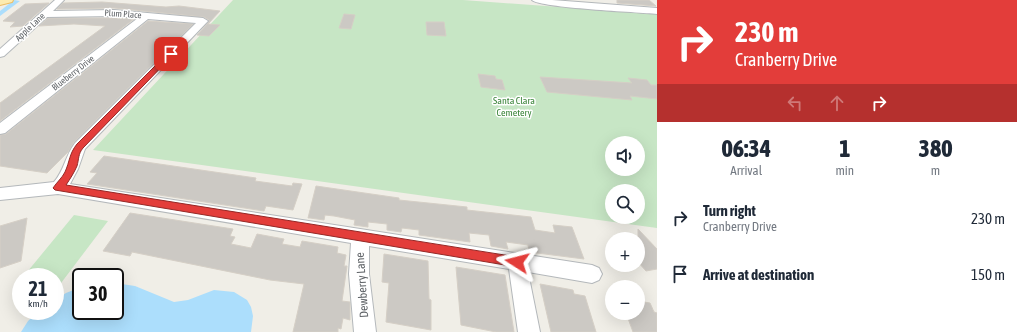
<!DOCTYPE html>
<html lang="en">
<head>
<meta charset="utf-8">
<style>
  :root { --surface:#fff; --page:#f2f2f3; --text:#1f2937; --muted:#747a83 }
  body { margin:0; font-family:"Asap Condensed",sans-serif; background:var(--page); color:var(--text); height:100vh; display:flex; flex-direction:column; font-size:15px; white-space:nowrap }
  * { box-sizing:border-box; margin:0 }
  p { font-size:13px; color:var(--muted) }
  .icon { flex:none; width:22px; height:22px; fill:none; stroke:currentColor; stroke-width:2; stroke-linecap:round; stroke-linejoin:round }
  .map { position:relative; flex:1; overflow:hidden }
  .side { display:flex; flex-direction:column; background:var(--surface); width:360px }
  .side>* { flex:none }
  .guide { background:#e33d3a; color:#fff; overflow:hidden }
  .fabs { position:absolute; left:605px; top:136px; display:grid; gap:8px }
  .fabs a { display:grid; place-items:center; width:40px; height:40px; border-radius:50%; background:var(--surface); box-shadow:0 4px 16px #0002; font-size:20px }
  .speed { position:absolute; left:12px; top:268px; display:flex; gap:8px; font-size:20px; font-weight:700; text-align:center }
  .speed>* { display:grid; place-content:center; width:52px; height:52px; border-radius:50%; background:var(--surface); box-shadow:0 4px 16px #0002; line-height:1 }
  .speed small { font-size:10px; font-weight:400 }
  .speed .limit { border:2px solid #111; border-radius:6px; background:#fff; color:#111 }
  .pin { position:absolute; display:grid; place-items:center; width:34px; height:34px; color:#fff; margin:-17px; border-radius:8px; box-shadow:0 2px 6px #0006 }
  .me { position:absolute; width:44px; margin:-22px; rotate:279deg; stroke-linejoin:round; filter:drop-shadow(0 0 3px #0008) }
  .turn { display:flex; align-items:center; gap:14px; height:84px; padding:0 12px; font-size:18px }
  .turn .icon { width:52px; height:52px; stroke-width:2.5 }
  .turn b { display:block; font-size:28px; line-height:34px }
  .lanes { display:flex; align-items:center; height:38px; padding:0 12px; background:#0003; justify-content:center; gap:20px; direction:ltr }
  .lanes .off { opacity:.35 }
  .eta { display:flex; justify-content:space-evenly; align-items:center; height:68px; text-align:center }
  .eta b { font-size:24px; font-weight:800; line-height:28px }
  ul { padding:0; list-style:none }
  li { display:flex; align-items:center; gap:12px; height:56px; padding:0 12px }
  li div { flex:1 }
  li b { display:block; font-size:15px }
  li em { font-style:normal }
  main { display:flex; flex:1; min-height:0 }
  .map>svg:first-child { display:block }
  .green { fill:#c7e6c5; fill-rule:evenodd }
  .water { fill:#acdefc }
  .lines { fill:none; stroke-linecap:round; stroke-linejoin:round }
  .canal { fill:#acdefc; fill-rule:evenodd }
  .building { fill:#ccc9c4; stroke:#d5cfc6 }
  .minor-casing { stroke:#b4b8bb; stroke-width:2 }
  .major-casing { stroke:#ecbd64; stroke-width:2 }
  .minor { fill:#fff; fill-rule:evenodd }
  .major { fill:#fcebb0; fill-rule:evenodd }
  .route { fill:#e33d3a; stroke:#942826 }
  .labels { text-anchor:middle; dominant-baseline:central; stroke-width:3; stroke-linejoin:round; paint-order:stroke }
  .far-street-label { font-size:9px; fill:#5f6367; stroke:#fff }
  .park-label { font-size:10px; fill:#3a8439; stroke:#fff }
  .near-street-label { font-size:12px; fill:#5f6367; stroke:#fff }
</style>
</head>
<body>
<main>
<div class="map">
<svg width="657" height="332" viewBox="0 0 657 332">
  <rect width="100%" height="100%" fill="#f0eee7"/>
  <g class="green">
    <path d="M233,0H463L657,14V228L93,150ZM612,143H638V169H612ZM612,191H638V217H612Z"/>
    <path d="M74,215L108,221L55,291V277H23Z"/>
  </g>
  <path class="water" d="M115,283L135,286L174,302L188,300L214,290L234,292L247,300L251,307L253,316L251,332H21L28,321L39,311H55V300L66,293L81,287V311H115Z"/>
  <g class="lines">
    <path class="canal" d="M14,0L20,1L0,16V11Z"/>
  </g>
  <g class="building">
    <path d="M617,0H649L656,6L617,3Z"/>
    <path d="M102,2L166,7L179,6L220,11L208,24L220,25L209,36L197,35L209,22V20L204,17L114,8L57,9L63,3Z"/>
    <path d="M49,3L23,26L10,27L15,22L3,21L25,4Z"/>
    <path d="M344,14L355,15L351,29L339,28Z"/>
    <path d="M48,18H114L134,19L0,121V103L105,26L74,24L39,26Z"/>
    <path d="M148,21L193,24L74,142L68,152L47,173L0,166V135L6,134Z"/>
    <path d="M426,22H444L446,36L427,35Z"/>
    <path d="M478,74L495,76L496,79L502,80L505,90L481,87Z"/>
    <path d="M540,77L632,83L628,78L647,80L651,85H657V99L630,96L632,100L547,92Z"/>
    <path d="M104,156L256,178L255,181L292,186L293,183L302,184L293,210L266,206L264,211L87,184L97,173L90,172Z"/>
    <path d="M316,186L399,198V200L467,207V210L531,217L535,230L555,233L553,225L572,227L584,259L529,252L528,245L506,242L508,249L491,246L489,235L469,233L470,242L419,235V230L402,228L401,232L387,230V224L368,222V227L354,225L355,220L334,216L325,215L324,220L310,218H308Z"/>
    <path d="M130,213L233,229L230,236L235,237L231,244L251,248L257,234L284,239L282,244L300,247L302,241L338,247L337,253L346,255L344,266H347L342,301L350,302V320L343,318L341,329L338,328V332H293L304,284L270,280L132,252L130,256L103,251Z"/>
    <path d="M27,218L21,261L0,268V226Z"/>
    <path d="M638,229L657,249V269L646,271L638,262Z"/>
    <path d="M384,254L428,261L429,299L431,300V330L386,322L389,283L382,282Z"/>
    <path d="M456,267L505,275L514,332H496L461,325Z"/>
    <path d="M540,284L573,290L574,294L585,296L596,332H551Z"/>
    <path d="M638,301L650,303L654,312L657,313V332H633L626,313H638Z"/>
  </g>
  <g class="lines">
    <defs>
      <g id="minor">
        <path d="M55,0H64L53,11L114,10L203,18L208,21L85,149L78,169L70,184L592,265L599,268L602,274L599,280L592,283L528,272L540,332H518L509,269L369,246V274L376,332H354L349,274L351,243L58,194L0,200V188L54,182C65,169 65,156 75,143L196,23L148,19L5,133L0,134V123L138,18L114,16L47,17L4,56L0,57V49Z"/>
        <path d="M532,0H552L657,8V14C639,12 540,8 532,0Z"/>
      </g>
      <path id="major" d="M0,0H13L12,2L0,5Z"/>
    </defs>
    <use href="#minor" class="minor-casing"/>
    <use href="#major" class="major-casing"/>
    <use href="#minor" class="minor"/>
    <use href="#major" class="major"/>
  </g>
  <path class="route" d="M169,52L174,54L83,148C78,154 79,159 77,166C74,173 70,179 66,185L517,257L521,258L523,262L521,265L517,267L55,190L53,188C57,182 62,178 65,172C70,161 69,154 77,144Z"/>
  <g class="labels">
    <g class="far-street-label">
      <text transform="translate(123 14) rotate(4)">Plum Place</text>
      <text transform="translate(30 27) rotate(-43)">Apple Lane</text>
      <text transform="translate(73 73) rotate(-38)">Blueberry Drive</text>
    </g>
    <g class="park-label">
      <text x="514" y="100">Santa Clara<tspan x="514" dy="12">Cemetery</tspan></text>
    </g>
    <g class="near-street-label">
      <text transform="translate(362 285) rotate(-94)">Dewberry Lane</text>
    </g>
  </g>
</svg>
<div class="fabs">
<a><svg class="icon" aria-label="sound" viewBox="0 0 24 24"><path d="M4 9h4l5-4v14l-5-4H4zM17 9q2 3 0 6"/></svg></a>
<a><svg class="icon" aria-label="search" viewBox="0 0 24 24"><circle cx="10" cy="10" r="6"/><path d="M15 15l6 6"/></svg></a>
<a>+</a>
<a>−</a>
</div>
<div class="speed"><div>21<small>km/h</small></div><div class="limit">30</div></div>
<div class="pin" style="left:171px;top:54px;background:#d93025"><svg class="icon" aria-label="arrive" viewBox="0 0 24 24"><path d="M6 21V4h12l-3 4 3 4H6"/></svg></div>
<svg class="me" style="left:517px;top:262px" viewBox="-20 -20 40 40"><path d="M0-17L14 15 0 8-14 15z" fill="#e33d3a" stroke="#fff" stroke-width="4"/></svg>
</div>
<section class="side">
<div class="guide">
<div class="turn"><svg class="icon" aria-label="right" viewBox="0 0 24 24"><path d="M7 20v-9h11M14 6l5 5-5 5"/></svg><div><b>230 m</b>Cranberry Drive</div></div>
<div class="lanes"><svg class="icon off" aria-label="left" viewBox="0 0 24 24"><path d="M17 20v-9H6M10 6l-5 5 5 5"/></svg><svg class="icon off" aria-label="ahead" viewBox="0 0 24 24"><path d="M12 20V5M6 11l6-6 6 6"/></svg><svg class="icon" aria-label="right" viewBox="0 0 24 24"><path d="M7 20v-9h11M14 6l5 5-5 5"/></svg></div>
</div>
<div class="eta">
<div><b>06:34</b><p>Arrival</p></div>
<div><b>1</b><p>min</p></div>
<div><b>380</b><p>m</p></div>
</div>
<ul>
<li><svg class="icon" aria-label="right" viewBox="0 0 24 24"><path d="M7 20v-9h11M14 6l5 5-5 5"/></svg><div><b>Turn right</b><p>Cranberry Drive</p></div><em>230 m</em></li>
<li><svg class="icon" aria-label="arrive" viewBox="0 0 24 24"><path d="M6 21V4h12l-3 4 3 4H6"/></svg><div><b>Arrive at destination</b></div><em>150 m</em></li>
</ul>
</section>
</main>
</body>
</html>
